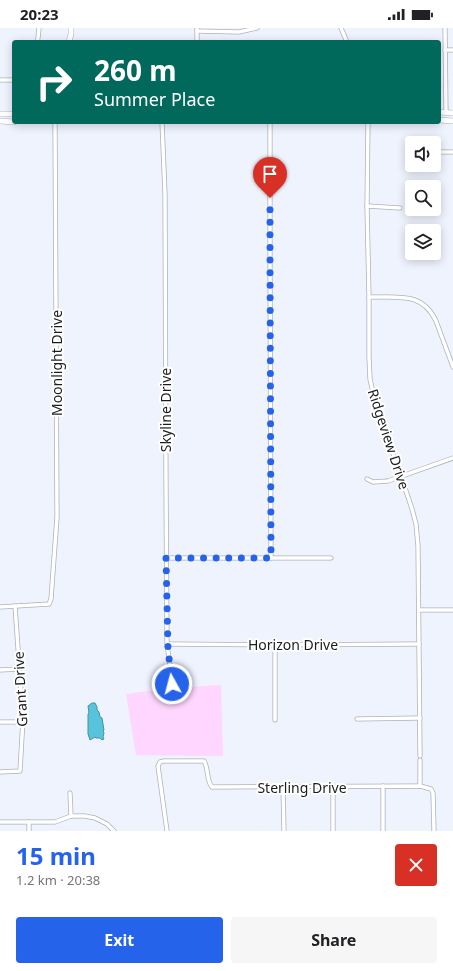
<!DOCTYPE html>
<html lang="en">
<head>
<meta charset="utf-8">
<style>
  :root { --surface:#fff; --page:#f6f6f6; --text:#202124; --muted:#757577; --accent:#2563eb }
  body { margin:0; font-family:"Noto Sans",sans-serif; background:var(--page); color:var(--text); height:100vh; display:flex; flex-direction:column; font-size:15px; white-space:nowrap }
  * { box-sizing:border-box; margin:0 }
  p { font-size:13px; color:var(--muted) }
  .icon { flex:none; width:22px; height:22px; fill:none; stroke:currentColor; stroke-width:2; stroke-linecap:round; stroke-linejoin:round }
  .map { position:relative; height:803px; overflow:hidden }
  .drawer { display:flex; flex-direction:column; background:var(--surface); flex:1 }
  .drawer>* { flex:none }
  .top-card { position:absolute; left:12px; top:12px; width:429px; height:84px; border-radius:4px; box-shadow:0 2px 10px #0003; background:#00695c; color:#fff; overflow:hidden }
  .buttons { position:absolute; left:405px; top:108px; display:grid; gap:8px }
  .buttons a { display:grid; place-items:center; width:36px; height:36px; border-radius:4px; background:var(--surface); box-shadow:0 2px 10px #0003; font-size:20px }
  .pin { position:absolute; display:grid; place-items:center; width:34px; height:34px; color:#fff; margin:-41px -17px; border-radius:50% 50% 50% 0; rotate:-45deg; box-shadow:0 0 4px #0007 }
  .pin .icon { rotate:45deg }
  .me { position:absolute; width:44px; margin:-22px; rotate:353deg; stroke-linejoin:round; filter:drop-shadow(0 0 3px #0008) }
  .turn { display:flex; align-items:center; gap:14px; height:84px; padding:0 16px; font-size:18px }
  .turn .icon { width:52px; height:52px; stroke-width:2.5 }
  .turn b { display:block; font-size:28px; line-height:34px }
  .round { display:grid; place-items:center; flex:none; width:42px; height:42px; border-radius:4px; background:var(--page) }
  .overview { display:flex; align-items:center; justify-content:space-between; height:68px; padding:0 16px }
  h1 { font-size:24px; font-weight:700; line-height:30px; color:var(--accent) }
  .cta { display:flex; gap:8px; margin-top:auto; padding:8px 16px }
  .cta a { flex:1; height:46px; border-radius:4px; background:var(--accent); color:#fff; font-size:16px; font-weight:700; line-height:46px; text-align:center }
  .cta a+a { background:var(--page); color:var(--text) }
  .status { display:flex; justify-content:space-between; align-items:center; height:28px; padding:0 20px; background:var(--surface); direction:ltr }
  .status svg { height:11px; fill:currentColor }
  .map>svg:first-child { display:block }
  .green { fill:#fed6ff }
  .water { fill:#58c4db; stroke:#4592a3 }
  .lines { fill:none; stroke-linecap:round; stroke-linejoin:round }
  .street-casing { stroke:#adb1bb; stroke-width:5 }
  .secondary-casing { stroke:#adb1bb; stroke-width:6 }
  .street { stroke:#fff; stroke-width:3.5 }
  .secondary { stroke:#fff; stroke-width:5 }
  .route { stroke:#2563eb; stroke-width:7; stroke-dasharray:0 12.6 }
  .labels { text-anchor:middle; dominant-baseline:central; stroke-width:4; stroke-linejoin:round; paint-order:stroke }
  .street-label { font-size:14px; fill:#1a1c1f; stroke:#fff }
</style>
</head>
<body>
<div class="status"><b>20:23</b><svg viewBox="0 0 49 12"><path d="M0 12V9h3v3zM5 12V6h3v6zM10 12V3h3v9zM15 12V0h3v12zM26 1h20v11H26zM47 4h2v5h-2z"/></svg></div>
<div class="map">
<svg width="453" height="803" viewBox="0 0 453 803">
  <rect width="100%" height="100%" fill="#eff3fe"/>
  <path class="green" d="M221,657L223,728L136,727L126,666L170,660Z"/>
  <path class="water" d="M92,675H95L97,679V682L99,684L100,689L102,690L104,702L103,703L104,705L103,709L104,711L102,712L100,710H96L95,709L90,712L88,706V686L89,685L88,678Z"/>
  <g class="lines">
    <defs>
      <g id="street">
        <path d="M197,0V14"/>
        <path d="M341,0L347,14"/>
        <path d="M445,0L446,84"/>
        <path d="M197,3L239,4L257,0"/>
        <path d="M37,14L38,10L39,0"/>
        <path d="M445,22H453"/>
        <path d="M0,52H14"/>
        <path d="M162,94L165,166L166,455L167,616L173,659L176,669"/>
        <path d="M270,94V231L271,530"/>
        <path d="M368,94L367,178L369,269V329L370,351L376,378L401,448L412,481L416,496L418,518L420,728"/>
        <path d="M438,124H453"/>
        <path d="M367,178L400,180"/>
        <path d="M369,269C397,270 422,263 436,293L453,339"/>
        <path d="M367,451L373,454L388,453L453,430"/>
        <path d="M166,530H331"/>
        <path d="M0,579L49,576L51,571L57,489L55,94"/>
        <path d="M419,582H453"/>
        <path d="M167,616L275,617L419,616"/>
        <path d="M275,617V692"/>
        <path d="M0,642L19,641"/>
        <path d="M357,691L420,690"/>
        <path d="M0,694H23"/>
        <path d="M420,732V758"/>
        <path d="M0,744L20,743L23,691L15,578"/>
        <path d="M283,759L284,803"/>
        <path d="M333,759V803"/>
        <path d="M70,765L71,788"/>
        <path d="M0,794H55L71,788H85L95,790L107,796L114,803"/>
        <path d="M29,803V794"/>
        <path d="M167,803L158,738L160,734L164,733H204C209,741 206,752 212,759L420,758L431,761L433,765L434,803"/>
        <path d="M383,803V758"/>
      </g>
      <g id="secondary">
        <path d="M69,14L71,6V0"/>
        <path d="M439,84L453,85"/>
        <path d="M0,86H14"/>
        <path d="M439,92L453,93"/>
        <path d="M0,93L14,94"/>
      </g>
    </defs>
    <use href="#street" class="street-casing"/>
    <use href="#secondary" class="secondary-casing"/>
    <use href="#street" class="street"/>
    <use href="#secondary" class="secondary"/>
  </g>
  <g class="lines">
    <path class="route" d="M172,656L168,621L166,530H271L270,231V170"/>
  </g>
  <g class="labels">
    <g class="street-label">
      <text transform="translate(56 335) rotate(-90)">Moonlight Drive</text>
      <text transform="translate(165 382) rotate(-90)">Skyline Drive</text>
      <text transform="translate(389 411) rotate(72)">Ridgeview Drive</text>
      <text x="293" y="616">Horizon Drive</text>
      <text transform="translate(20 661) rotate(-93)">Grant Drive</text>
      <text x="302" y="759">Sterling Drive</text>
    </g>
  </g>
</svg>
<div class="buttons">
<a><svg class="icon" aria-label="sound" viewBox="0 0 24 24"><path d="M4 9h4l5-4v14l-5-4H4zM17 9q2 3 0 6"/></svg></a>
<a><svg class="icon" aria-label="search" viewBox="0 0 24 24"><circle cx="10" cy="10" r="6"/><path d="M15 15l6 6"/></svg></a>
<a><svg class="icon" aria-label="layers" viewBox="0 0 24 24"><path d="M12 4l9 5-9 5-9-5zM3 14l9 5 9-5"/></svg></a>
</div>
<div class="pin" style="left:270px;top:170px;background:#d93025"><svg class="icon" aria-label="arrive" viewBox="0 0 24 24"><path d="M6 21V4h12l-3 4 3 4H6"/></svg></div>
<svg class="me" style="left:172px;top:656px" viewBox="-20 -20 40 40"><circle r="17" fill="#2563eb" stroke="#fff" stroke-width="3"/><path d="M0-11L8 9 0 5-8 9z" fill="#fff"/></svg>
<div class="top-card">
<div class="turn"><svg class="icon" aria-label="right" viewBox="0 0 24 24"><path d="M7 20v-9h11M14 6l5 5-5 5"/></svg><div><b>260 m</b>Summer Place</div></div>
</div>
</div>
<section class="drawer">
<div class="overview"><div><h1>15 min</h1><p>1.2 km · 20:38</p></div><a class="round" style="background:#d93025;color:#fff"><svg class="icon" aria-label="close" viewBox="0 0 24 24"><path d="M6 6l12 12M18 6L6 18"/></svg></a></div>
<div class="cta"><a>Exit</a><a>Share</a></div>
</section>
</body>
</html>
